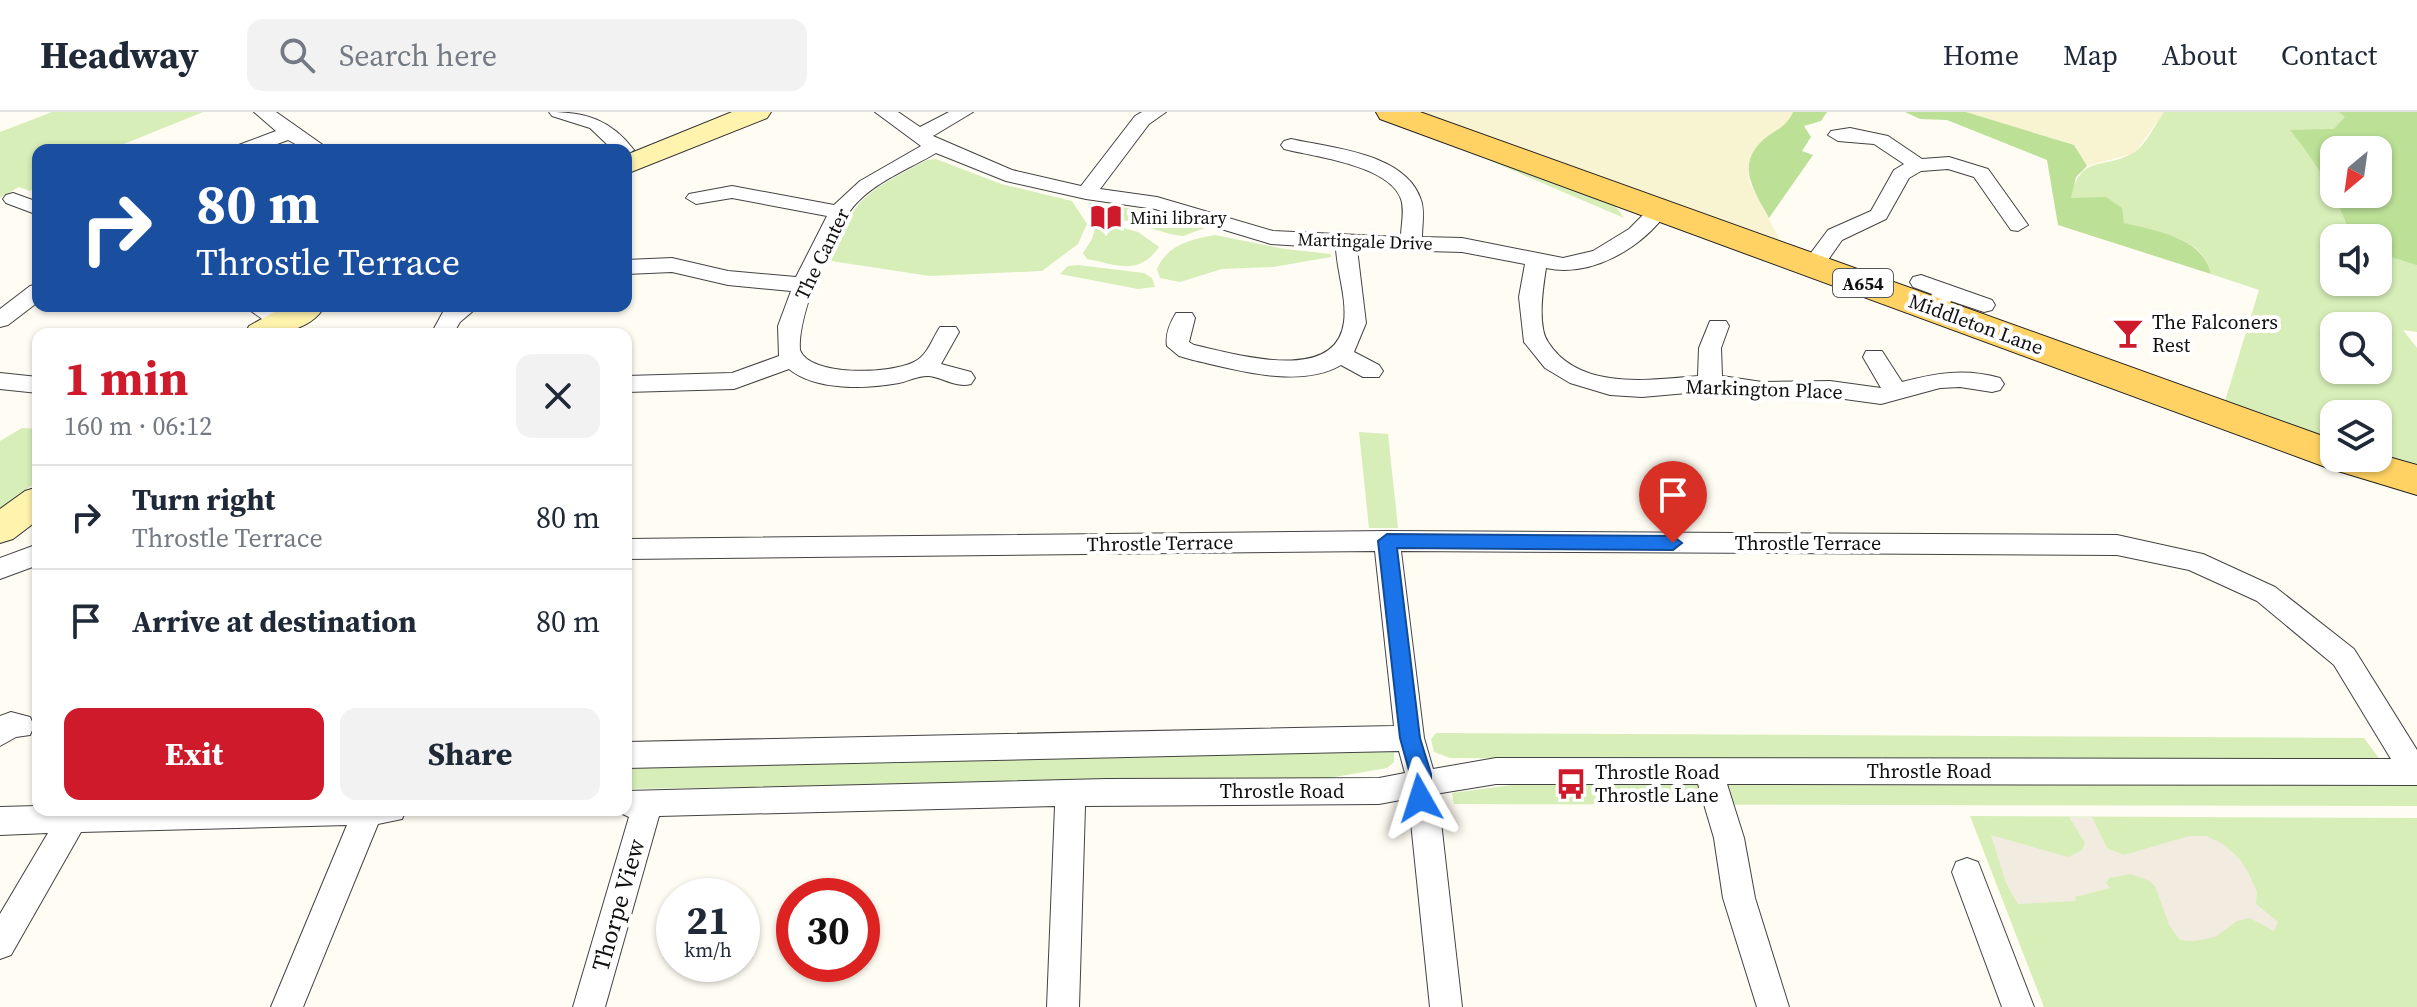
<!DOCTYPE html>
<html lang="en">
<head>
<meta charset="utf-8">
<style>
  :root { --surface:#fff; --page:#f2f2f3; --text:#1f2937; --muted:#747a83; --line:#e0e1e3; --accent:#ce1a2b }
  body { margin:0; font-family:"Source Serif 4",serif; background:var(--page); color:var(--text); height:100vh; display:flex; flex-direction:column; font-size:30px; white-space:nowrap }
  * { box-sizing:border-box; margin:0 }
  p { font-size:26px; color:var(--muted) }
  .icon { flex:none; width:44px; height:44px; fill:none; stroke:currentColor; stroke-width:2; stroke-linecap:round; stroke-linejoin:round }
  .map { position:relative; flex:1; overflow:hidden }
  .drawer { position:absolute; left:32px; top:216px; width:600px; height:488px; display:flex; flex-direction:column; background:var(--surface); border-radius:16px; box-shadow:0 2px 6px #0004 }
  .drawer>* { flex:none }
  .hud { position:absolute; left:32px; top:32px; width:600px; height:168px; border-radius:16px; box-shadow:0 2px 6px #0004; background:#1a4fa0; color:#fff; overflow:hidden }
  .needle { width:52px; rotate:209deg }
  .buttons { position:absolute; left:2320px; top:24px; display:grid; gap:16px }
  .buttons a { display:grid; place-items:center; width:72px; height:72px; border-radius:16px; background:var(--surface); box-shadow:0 2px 6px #0004; font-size:40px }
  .speed { position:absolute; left:656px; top:766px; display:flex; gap:16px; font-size:40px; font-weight:700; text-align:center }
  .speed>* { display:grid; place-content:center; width:104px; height:104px; border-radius:50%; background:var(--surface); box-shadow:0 2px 6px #0004; line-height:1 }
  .speed small { font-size:20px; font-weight:400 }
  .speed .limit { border:12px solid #d22; background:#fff; color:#111 }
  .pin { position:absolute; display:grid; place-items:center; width:68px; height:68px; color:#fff; margin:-82px -34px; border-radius:50% 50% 50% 0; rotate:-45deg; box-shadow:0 0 8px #0007 }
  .pin .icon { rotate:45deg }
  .me { position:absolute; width:88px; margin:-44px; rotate:354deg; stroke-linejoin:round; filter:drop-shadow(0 0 6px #0008) }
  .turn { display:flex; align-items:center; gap:28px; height:168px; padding:0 32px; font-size:36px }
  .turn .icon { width:104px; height:104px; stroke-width:2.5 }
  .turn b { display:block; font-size:56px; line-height:68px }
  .round { display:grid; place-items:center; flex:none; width:84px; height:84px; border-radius:16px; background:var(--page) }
  .head { display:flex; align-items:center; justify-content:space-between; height:136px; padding:0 32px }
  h1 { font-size:48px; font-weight:700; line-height:60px; color:var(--accent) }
  .cta { display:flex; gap:16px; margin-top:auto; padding:16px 32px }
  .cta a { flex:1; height:92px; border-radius:16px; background:var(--accent); color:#fff; font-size:32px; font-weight:700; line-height:92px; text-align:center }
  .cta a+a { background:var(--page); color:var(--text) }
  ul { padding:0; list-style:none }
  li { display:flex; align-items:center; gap:24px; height:104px; padding:0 32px; border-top:2px solid var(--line) }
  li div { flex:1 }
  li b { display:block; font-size:30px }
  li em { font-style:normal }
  header { display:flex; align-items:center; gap:48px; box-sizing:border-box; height:112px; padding:0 40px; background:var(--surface); border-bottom:2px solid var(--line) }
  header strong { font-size:38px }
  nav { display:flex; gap:44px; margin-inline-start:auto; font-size:28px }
  .search { width:560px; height:72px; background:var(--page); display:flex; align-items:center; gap:20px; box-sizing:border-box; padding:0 28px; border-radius:16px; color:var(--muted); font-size:30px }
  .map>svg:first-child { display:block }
  .farmland { fill:#f8f3d0 }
  .green { fill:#d7eeb8; fill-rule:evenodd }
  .forest { fill:#bbe096; fill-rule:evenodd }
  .plaza { fill:#f2ece0 }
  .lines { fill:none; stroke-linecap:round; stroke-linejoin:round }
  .street-casing { stroke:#434343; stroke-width:2 }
  .secondary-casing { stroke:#323232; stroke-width:2 }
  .primary-casing { stroke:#212121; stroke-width:2 }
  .street { fill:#fff; fill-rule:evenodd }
  .secondary { fill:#fff3ae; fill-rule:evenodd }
  .primary { fill:#ffd263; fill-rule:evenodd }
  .route { fill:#1a73e8; stroke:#114b97; stroke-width:2 }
  .labels { text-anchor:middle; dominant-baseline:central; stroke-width:8; stroke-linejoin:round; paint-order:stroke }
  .far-poi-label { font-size:18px; fill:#101010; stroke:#fff; text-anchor:start }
  .far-street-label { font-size:18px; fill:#101010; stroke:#fff }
  .shield { fill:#fff; stroke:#585858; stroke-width:2 }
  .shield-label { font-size:18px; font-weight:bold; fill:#101010 }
  .street-label { font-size:20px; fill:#101010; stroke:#fff }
  .poi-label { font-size:20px; fill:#101010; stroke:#fff; text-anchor:start }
  .near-street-label { font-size:24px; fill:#101010; stroke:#fff }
</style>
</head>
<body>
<header>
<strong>Headway</strong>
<div class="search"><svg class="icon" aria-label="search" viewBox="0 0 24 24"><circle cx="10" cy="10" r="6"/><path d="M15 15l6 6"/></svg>Search here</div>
<nav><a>Home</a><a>Map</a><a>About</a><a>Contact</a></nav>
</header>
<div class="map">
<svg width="2417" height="895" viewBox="0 0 2417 895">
  <rect width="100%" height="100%" fill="#fffcf3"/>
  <g class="farmland">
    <path d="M1413,0H1793L1788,12L1761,30L1749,69L1780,128L1715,105L1712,108Z"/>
    <path d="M1966,0H2164L2135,41L2087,54L2074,33Z"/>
  </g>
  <g class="green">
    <path d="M52,0H203L109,38H38V74L30,79L19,75L0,86V20Z"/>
    <path d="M2164,0H2417V220L2403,218L2417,236V356L2378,343V302H2334V329L2224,292L2259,178L2211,162C2203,122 2155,122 2123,111C2105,104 2088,94 2070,86C2082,41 2100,59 2133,41C2145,35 2156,11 2164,0ZM2334,38H2378V82H2334ZM2334,126H2378V170H2334ZM2334,214H2378V258H2334Z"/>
    <path d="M1397,9L1614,92L1624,106Z"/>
    <path d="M936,47L1001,72L1072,89L1087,112L1078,132L1042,159L930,164L831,149C854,82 868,80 927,48Z"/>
    <path d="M1089,91L1144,98L1205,116L1183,124L1170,122L1096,100Z"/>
    <path d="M1104,111L1138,120L1159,135C1138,164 1119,153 1087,147L1083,141L1092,127L1096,113Z"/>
    <path d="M1215,123L1285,137L1331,142V145L1273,155L1222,157L1180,170L1160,166L1157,157C1167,133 1191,127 1215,123Z"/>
    <path d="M1078,153L1144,161L1152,166L1155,175L1138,177L1060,162L1068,154Z"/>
    <path d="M22,316L38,317V369L0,396V329Z"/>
    <path d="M1359,320L1388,322L1398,416H1369Z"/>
    <path d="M1436,621L2364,626L2379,646L2376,648L1450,646L1434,640L1431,627Z"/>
    <path d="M1394,637V650L1387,656L1329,666L626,677V650Z"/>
    <path d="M1540,669L2417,670V694L1454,692L1452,681Z"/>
    <path d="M1970,704L2417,706V895H2044Z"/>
  </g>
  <g class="forest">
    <path d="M1793,0H1827L1821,9L1804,14L1811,25L1802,39L1813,43L1769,106C1755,80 1736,55 1761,30C1773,18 1786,17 1793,0Z"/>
    <path d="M1905,0H1966L2074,33L2087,54L2076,65L2071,86L2106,85L2122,96L2124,111C2156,119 2203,125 2211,162L2058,113L2047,48L1947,8L1920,7Z"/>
    <path d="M2339,0H2417V153L2378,141V126H2352C2338,86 2317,51 2290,18L2334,17L2345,5ZM2334,38H2378V82H2334Z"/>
  </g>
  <path class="plaza" d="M2069,705H2092L2107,736L2124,743L2189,724H2206L2223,732L2239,746L2249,762L2257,780L2256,792L2278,810L2274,819L2250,806L2237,809L2215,825L2194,829L2180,828L2169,813L2156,776L2150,769L2131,762L2109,766L2106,771L2110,776L2075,785L2076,789L2018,792L2006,771L1991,723L2068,745L2082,738L2085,731Z"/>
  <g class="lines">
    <defs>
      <g id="street">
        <path d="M254,0H276L330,38H306L288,28L261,38H233L236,34L276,19Z"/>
        <path d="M549,0C586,0 611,8 634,38L626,43V38H613L590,16L552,4Z"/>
        <path d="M875,0H898L920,15L949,0H973L933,24L1012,58L1081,74L1135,4L1142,0H1166L1149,12L1100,77L1157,85L1273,119L1401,125C1401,113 1405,99 1401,87C1389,53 1315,45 1284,37L1281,33L1284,29L1291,27C1331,36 1406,41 1421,88C1425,99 1422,113 1422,125L1462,126L1563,146L1593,139L1629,117L1651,95L1658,93L1668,99C1642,136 1591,166 1546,156C1543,175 1537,214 1548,230C1579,279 1650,268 1698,264L1699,236L1710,209H1726L1729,214L1721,236L1722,264L1762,270L1830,269L1881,276L1863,245L1866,239H1882L1902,270C1936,261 1965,256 2000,266L2004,272L2000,278L1992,280L1960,275L1940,276L1881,292L1830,285L1762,286L1710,279L1642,285L1610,283L1570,271L1545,256L1524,230L1519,185L1525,152L1462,140L1357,137L1366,211L1354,240L1379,253L1383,259L1379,265H1363L1341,253C1300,277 1237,258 1193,248L1179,244L1167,234C1165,222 1170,211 1176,201H1192L1195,206L1189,230L1194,233C1236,242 1336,273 1344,210C1347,186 1337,160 1336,136L1271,132L1155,97L1086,87L1006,69L936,41C909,57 874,70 853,95C832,120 797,205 800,238C810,265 891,262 914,250C928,243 932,227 940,215H956L959,220L941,252L971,260L975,266L971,272C956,276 944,266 929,264C920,263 908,269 899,271C866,277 816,279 789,257L734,277L626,280V264L732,261L779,244L778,214L791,179L728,173L672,160L626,162V148L672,146L728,159L796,165L827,104L732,86L696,92L686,86L689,82L732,74L834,93L860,69L921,34Z"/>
        <path d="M1850,16L1888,24L1922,47L1949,45L1988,57L2028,113L2018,119L2011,118L1974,65L1948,57L1921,59L1909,66L1886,107L1842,128L1821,158H1805L1802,153L1828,118L1871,99L1894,58L1904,52L1874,32L1838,29L1828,23L1831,19Z"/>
        <path d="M13,81L38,90V103L6,91L3,87L6,83Z"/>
        <path d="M1921,163L1992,188L1995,193L1992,198L1984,200L1951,189L1943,202H1927L1924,197L1932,182L1913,175L1910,170L1913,165Z"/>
        <path d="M38,172V190L8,213L0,215V197L30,174Z"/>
        <path d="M244,194H271L291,209L288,214H272Z"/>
        <path d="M452,194H479L460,210L453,222H431L443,200Z"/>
        <path d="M0,261L38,265V281L0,277Z"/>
        <path d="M1387,419L2117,423L2203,442L2275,475L2354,537L2417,638V673L1727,672L1744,726L1755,786L1789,895H1757L1723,786L1714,726L1698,672H1496L1435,682L1440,701L1462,895H1430L1410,701L1406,687L1379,692L1085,694L1079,895H1047L1055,694L659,704L605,895H573L629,705L614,698H626V679L1107,667L1379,666L1405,661L1399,639L626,656V630L1394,614L1375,439L626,447V427ZM1401,439L2117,443L2189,458L2257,489L2334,553L2391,647L1496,646L1433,657L1424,626Z"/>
        <path d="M38,432V453L0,467V446Z"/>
        <path d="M11,600L30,605L34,614L30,623L16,625L0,634V604Z"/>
        <path d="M38,694V698H406L402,707L378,712L303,895H271L347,713L81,720L11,843L0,847V802L48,721L0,723V695Z"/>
        <path d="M1967,746L1978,750L2034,895H2002L1952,760L1956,750Z"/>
      </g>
      <g id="secondary">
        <path d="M732,0H771L767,6L626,62V43Z"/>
        <path d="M285,194H325C308,222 274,222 245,222L249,214Z"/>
        <path d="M38,375V408L13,427L0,431V397L25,379Z"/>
      </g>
      <path id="primary" d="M1376,0H1420L2334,328V346H2378V342L2417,353V383L2328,356L1380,7Z"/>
    </defs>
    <use href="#street" class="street-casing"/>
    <use href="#secondary" class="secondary-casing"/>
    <use href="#primary" class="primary-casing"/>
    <use href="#street" class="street"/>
    <use href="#secondary" class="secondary"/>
    <use href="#primary" class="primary"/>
  </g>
  <path class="route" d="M1387,422L1673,424L1682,431L1673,438L1397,436L1420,626L1431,662V686L1428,693L1420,696L1413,693L1410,686V662L1400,626L1378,429Z"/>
  <defs>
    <symbol id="library-bare" viewBox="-9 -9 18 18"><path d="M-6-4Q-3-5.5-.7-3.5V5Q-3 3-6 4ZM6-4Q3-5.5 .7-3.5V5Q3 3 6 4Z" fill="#ce1a2b" stroke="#fff" stroke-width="2.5" paint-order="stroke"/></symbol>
    <symbol id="bar-bare" viewBox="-9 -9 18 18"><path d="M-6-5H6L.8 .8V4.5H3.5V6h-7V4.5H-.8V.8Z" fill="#ce1a2b" stroke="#fff" stroke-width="2.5" paint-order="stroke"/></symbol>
    <symbol id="bus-bare" viewBox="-9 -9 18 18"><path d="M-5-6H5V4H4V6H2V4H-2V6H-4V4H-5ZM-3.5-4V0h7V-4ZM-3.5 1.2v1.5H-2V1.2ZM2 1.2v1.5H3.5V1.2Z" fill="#ce1a2b" stroke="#fff" stroke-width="2.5" paint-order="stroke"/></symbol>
  </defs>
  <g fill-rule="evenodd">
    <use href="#library-bare" x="1084" y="83" width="44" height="44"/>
    <use href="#bar-bare" x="2106" y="199" width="44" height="44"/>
    <use href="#bus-bare" x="1549" y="650" width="44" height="44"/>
  </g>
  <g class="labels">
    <g class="far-poi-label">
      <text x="1130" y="105">Mini library</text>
    </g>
    <g class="far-street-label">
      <text transform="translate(1365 129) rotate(2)">Martingale Drive</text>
    </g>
    <rect class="shield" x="1833" y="157" width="60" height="28" rx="6"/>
    <g class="shield-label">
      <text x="1863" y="171">A654</text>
    </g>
    <g class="street-label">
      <text transform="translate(822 142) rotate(-64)">The Canter</text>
      <text transform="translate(1976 212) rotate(20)">Middleton Lane</text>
      <text transform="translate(1764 277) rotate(2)">Markington Place</text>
      <text transform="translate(1160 431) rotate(-1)">Throstle Terrace</text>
      <text x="1808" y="431">Throstle Terrace</text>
      <text x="1929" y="659">Throstle Road</text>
      <text x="1282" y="679">Throstle Road</text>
    </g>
    <g class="poi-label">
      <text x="2152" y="210">The Falconers<tspan x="2152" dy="23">Rest</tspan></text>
      <text x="1595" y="660">Throstle Road<tspan x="1595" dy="23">Throstle Lane</tspan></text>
    </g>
    <g class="near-street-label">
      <text transform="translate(618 793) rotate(-74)">Thorpe View</text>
    </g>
  </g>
</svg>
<div class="buttons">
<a><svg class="needle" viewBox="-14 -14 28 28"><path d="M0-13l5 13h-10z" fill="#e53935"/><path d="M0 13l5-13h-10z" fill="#747a83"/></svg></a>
<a><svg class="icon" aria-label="sound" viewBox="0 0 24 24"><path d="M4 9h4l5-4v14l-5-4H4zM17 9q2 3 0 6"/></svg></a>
<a><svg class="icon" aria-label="search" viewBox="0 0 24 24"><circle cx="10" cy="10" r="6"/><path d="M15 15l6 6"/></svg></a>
<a><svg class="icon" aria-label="layers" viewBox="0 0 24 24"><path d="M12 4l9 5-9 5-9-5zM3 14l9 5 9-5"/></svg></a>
</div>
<div class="speed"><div>21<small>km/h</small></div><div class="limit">30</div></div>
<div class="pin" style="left:1673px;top:431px;background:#d93025"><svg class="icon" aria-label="arrive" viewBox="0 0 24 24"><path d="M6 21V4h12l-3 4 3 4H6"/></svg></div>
<svg class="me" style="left:1420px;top:686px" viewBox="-20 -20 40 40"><path d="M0-17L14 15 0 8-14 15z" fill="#1a73e8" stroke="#fff" stroke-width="4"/></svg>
<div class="hud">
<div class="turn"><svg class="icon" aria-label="right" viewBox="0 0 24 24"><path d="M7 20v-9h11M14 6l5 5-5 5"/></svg><div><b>80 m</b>Throstle Terrace</div></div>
</div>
<section class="drawer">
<div class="head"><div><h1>1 min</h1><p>160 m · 06:12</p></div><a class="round"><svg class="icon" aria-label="close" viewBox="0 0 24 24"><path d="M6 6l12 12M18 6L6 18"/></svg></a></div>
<ul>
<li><svg class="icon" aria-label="right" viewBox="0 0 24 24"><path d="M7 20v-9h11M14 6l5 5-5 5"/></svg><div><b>Turn right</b><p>Throstle Terrace</p></div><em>80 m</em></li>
<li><svg class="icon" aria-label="arrive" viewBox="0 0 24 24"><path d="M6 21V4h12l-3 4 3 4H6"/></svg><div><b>Arrive at destination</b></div><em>80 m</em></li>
</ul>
<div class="cta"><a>Exit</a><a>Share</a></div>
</section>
</div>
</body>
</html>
